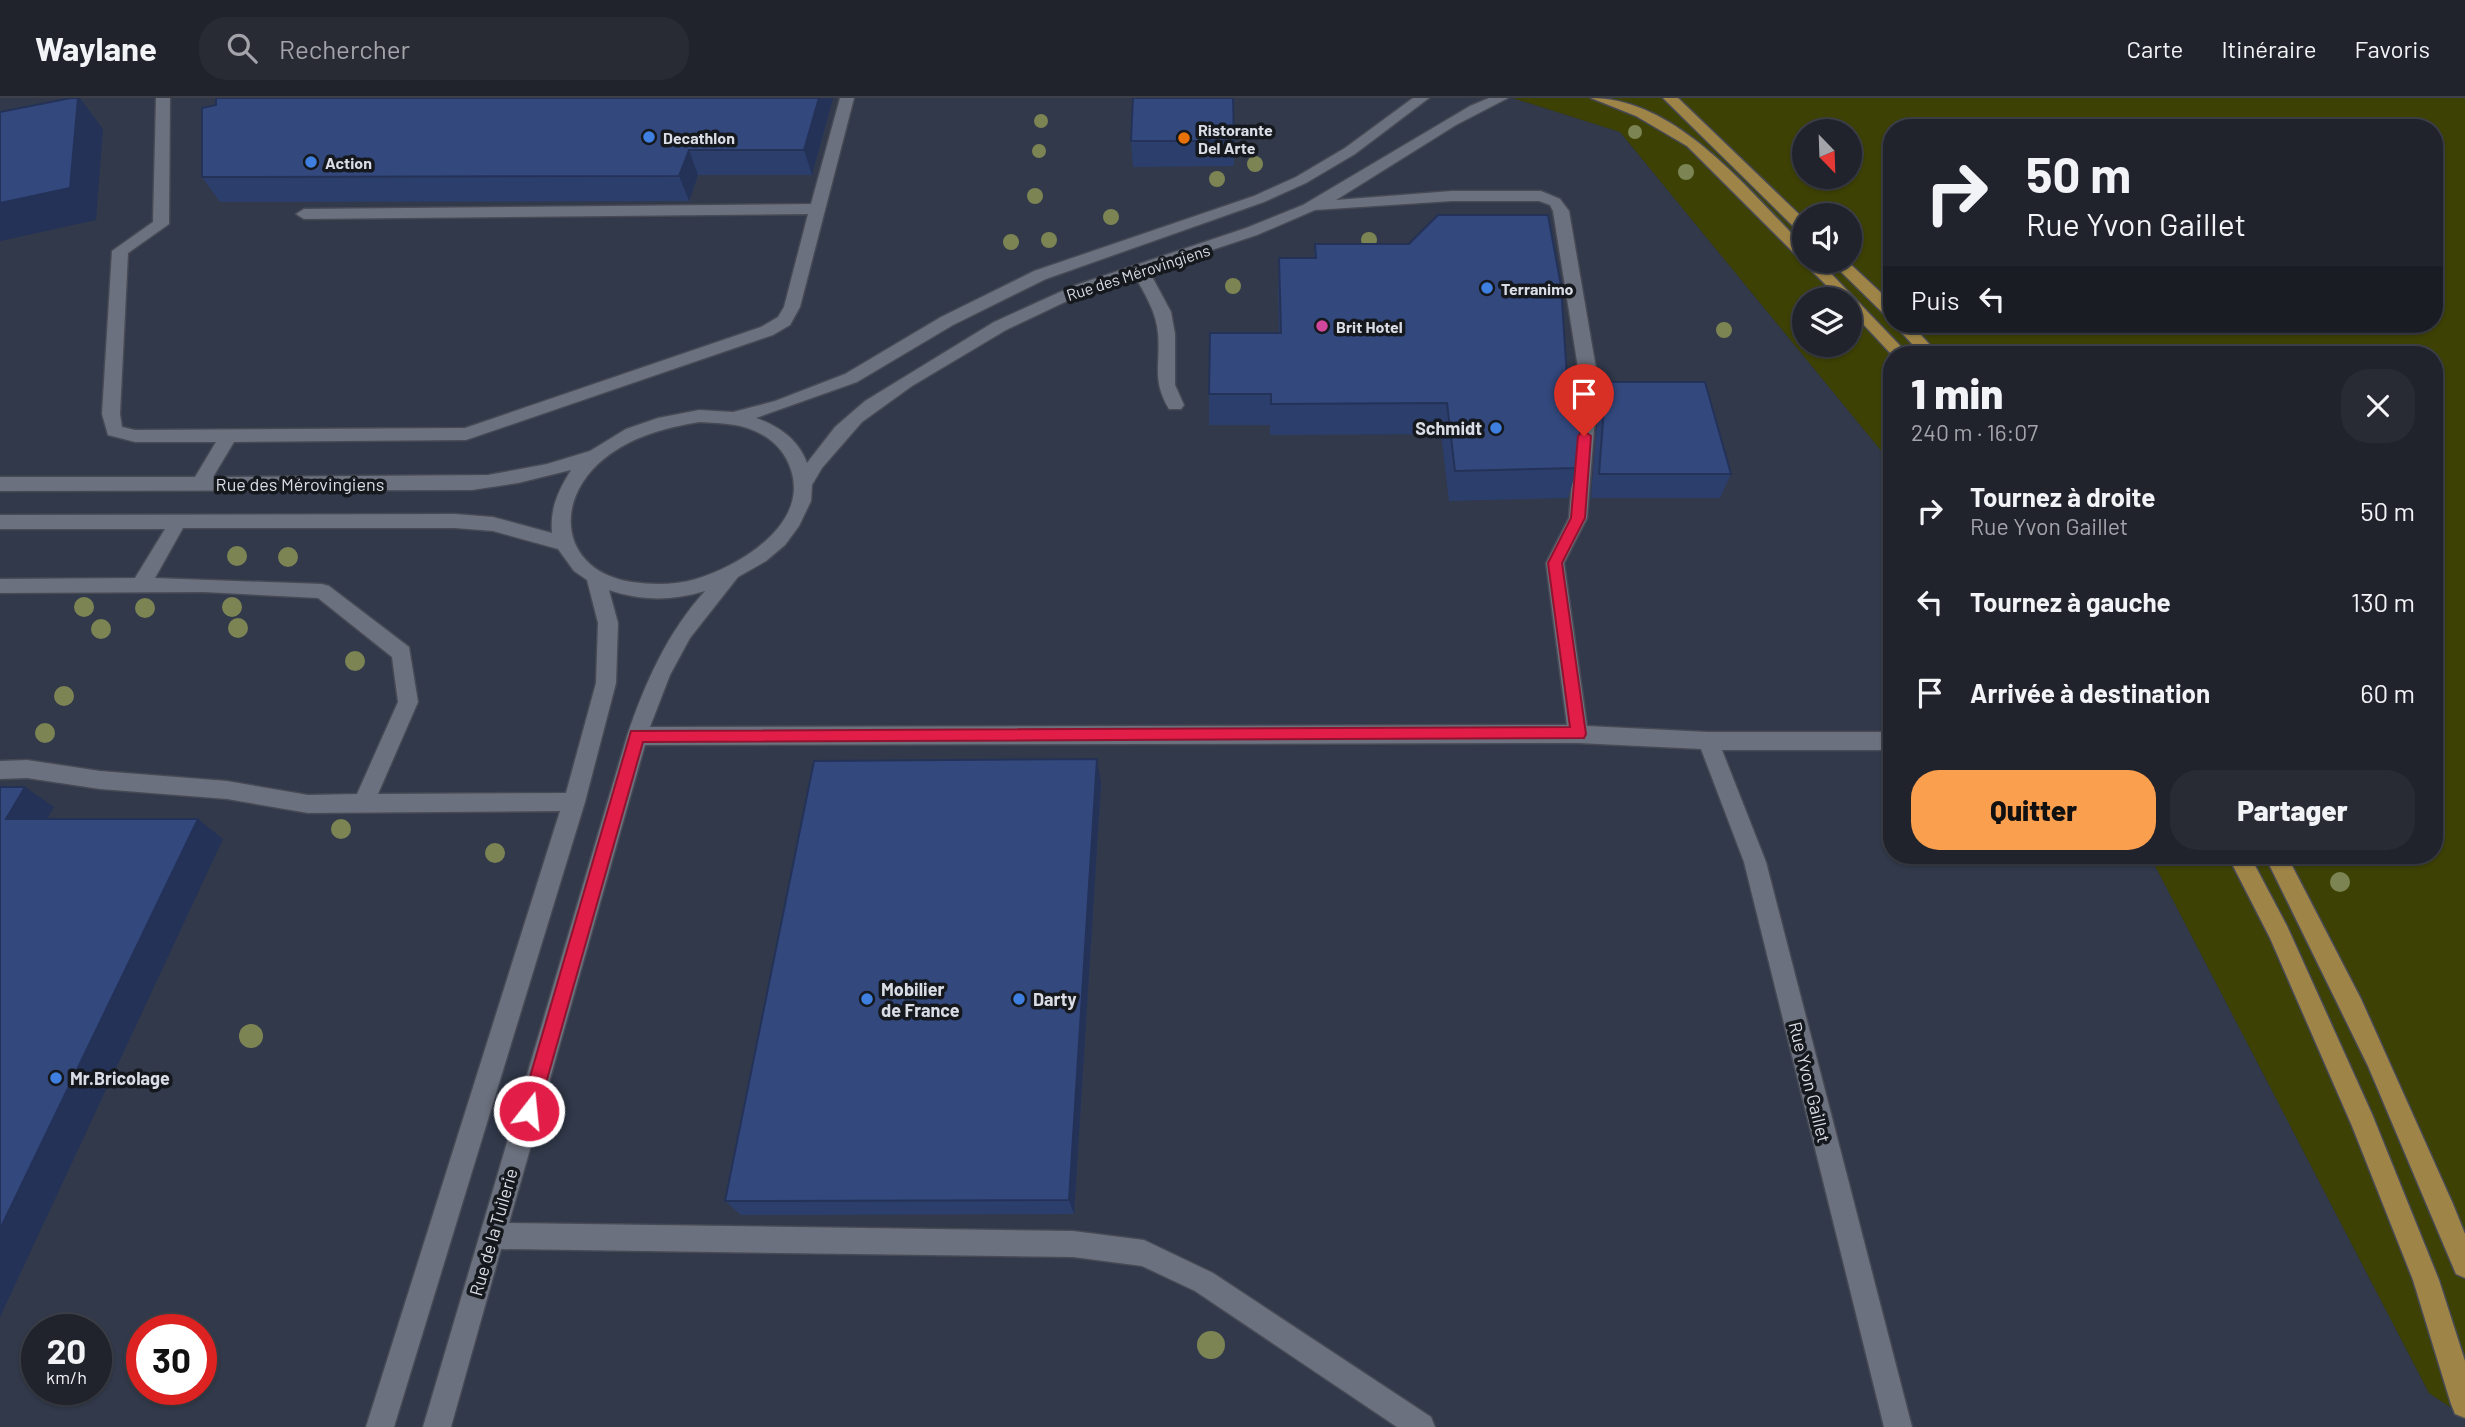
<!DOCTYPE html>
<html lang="fr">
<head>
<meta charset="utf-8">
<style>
  :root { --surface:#20232c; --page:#282b34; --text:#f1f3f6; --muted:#a2a4a9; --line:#3d4048; --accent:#fa9f4e }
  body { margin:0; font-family:Barlow,sans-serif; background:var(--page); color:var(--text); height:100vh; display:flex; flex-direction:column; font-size:26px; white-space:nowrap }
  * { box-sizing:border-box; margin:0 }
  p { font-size:23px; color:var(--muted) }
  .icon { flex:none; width:38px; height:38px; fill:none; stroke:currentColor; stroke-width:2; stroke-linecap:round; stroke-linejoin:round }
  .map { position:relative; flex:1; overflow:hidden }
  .side { position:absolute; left:1883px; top:248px; width:560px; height:518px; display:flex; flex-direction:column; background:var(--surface); border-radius:28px; box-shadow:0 2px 5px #0004,0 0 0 2px var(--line) }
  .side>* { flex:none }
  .banner { position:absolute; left:1883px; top:21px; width:560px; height:214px; border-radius:28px; box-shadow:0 2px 5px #0004,0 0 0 2px var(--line); background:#20232c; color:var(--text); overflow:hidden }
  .needle { width:46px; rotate:157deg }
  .tools { position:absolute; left:1792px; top:21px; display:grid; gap:14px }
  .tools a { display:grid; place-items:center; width:70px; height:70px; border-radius:50%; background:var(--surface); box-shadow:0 2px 5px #0004,0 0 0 2px var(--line); font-size:35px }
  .speed { position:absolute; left:21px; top:1216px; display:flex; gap:14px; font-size:35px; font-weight:700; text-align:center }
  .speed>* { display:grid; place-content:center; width:91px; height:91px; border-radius:50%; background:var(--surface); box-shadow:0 2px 5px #0004,0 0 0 2px var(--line); line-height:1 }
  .speed small { font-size:18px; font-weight:400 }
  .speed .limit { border:10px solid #d22; background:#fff; color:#111 }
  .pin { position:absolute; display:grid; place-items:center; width:60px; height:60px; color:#fff; margin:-72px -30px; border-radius:50% 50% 50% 0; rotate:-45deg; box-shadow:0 0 7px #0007 }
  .pin .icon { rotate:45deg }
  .me { position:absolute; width:77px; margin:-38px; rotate:16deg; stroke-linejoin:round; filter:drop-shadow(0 0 5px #0008) }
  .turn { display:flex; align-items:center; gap:24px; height:147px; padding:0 28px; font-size:32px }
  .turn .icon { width:91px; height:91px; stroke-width:2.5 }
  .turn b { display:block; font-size:49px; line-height:60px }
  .then { display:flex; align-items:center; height:66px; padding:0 28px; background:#0003; gap:14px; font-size:26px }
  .round { display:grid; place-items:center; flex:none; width:74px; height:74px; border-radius:28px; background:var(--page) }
  .overview { display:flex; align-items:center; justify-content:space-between; height:119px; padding:0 28px }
  h1 { font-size:42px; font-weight:800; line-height:52px }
  .button { display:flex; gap:14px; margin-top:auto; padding:14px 28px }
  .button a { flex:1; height:80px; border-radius:28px; background:var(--accent); color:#111; font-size:28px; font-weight:800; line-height:80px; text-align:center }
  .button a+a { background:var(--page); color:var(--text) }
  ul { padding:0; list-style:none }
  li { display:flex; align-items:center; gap:21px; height:91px; padding:0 28px }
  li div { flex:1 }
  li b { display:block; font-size:26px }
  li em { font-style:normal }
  header { display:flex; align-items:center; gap:42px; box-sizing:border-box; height:98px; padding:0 35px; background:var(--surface); border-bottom:2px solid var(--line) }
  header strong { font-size:33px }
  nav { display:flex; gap:38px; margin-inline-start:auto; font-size:24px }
  .search { width:490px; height:63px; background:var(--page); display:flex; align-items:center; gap:18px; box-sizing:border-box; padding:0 24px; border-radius:28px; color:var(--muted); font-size:26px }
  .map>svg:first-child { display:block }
  .built { fill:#31394a; fill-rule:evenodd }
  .green { fill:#3d4104; fill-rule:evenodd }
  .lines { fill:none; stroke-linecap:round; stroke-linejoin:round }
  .minor-casing { stroke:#474a55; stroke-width:3 }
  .major-casing { stroke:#474a55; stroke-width:3 }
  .minor { fill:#6b717e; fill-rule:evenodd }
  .major { fill:#9e8446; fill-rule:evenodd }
  .tree { fill:#7d8454 }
  .wall { fill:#2c3e6c }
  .shaded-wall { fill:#243258 }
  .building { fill:#33487d; stroke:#243258; stroke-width:2 }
  .route { fill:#e11d48; stroke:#92132f; stroke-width:2 }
  .shop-dot { fill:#3f7fe0; stroke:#15181d; stroke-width:2.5 }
  .food-dot { fill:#e8710a; stroke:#15181d; stroke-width:2.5 }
  .hotel-dot { fill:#d1479c; stroke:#15181d; stroke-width:2.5 }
  .labels { text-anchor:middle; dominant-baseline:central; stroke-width:7; stroke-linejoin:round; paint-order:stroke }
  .far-poi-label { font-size:16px; font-weight:bold; fill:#dadde5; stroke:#15181d; text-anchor:start }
  .far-street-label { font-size:16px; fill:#dadde5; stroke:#15181d }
  .poi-label { font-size:18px; font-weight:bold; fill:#dadde5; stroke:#15181d; text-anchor:start }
  .street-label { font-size:18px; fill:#dadde5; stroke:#15181d }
</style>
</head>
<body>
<header>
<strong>Waylane</strong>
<div class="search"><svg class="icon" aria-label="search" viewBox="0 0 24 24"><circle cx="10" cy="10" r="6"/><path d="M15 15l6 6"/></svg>Rechercher</div>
<nav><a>Carte</a><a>Itinéraire</a><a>Favoris</a></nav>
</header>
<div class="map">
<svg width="2465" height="1329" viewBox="0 0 2465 1329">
  <rect width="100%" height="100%" fill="#2a2f3b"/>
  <path class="built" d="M0,0H1513L1620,34L1892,366V758H2150L2429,1295L2465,1319V1329H0ZM37,1232H96V1292H37ZM142,1232H201V1292H142Z"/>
  <path class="green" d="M1513,0H2465V1319L2429,1295L2150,758H2434V257H1892V366L1620,34ZM1892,30H2434V226H1892ZM1804,33H1850V79H1804ZM1804,117H1850V163H1804ZM1804,201H1850V247H1804Z"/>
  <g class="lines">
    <defs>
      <path id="minor" d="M156,0H170L169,126L128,155L120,316L122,329L135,332L465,330L761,229L778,219L784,209L808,116L304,121L296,116L304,111L811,106L840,0H854L800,209L790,227L773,237L466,342L234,344L213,379L488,377L547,366L590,353L626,331L658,320L699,312L733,314L775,303L845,276L941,219L1034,173L1254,98L1296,79L1345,50L1413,0H1429L1355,56L1306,85L1264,104L1046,181L953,227L857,284L756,320C779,328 799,342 807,365L835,329L865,303L994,224L1073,188L1246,130L1303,107L1470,8L1489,0H1508L1456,27L1336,102L1452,93H1541L1560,101L1569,113L1598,282L1587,420L1564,465L1587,628L1708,634H1892V652H1722L1766,764L1912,1329H1884L1744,764L1701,651L1578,645L645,647L509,1125L1073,1133L1144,1142L1213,1175L1431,1319L1435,1329H1397L1195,1193L1142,1168L1073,1159L501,1151L451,1329H423L627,638C645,585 667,535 705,493C673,503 640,503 609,492L618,525L616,585L585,704L394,1329H366L560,713L308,715L227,701L100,691L27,680L0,681V663L27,662L100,673L227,683L308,697L357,696L398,604L392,559L318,500L204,494L0,495V481L135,480L165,431H0V417L455,416L493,419L552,435C550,410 558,393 571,372L518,385L472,392L0,393V379H195L216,344H135L108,337L102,316L112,153L153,124ZM1452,103H1539L1550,107L1553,113L1580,282L1569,420L1546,465L1567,627L650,629L670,577L690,540L738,479L766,463L785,447L799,428L811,403L812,387L822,370L862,324L912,288L1006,232L1065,204L1135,178C1145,197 1156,213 1158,235C1161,266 1151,281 1169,311H1181L1184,307L1175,287V236L1171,214L1149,173L1257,137L1315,112ZM699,324C715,325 731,325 747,330C768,337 784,350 791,372C809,426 740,468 696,481C676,487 653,487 632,484C560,473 552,402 605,360C633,338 665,330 699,324ZM183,430H455L493,433L558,451L574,473L587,482L598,525L596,585L566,695L378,696L418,604L409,549L329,488L322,486L155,480Z"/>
      <g id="major">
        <path d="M1591,0C1677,0 1748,92 1804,148V163H1819L1909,257H1892L1850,212V201H1840L1687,48L1636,18Z"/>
        <path d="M1663,0H1678L1804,121V135L1798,133Z"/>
        <path d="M1830,163H1847L1892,205V219L1886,218Z"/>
        <path d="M1894,226H1911L1939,257H1922Z"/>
        <path d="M2228,758H2250L2287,828L2372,1016L2439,1182L2465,1263V1320L2455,1316L2451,1306L2413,1182L2352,1028L2270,840Z"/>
        <path d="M2265,758H2287L2361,901L2453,1106L2465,1136V1180L2456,1176L2368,968Z"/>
      </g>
    </defs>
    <use href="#minor" class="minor-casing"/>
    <use href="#major" class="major-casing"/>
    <use href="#minor" class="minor"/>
    <use href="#major" class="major"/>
  </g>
  <g class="tree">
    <circle cx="1041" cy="23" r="7"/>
    <circle cx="1635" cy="34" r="7"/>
    <circle cx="1039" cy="53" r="7"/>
    <circle cx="1255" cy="66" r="8"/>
    <circle cx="1686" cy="74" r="8"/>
    <circle cx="1217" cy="81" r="8"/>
    <circle cx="1035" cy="98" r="8"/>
    <circle cx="1111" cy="119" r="8"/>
    <circle cx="1049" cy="142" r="8"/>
    <circle cx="1369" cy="142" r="8"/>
    <circle cx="1011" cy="144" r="8"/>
    <circle cx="1233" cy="188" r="8"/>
    <circle cx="1724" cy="232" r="8"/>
    <circle cx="237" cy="458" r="10"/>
    <circle cx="288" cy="459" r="10"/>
    <circle cx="84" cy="509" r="10"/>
    <circle cx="232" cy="509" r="10"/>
    <circle cx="145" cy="510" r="10"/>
    <circle cx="238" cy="530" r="10"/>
    <circle cx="101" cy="531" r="10"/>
    <circle cx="355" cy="563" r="10"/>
    <circle cx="64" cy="598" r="10"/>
    <circle cx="45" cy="635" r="10"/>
    <circle cx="341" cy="731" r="10"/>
    <circle cx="495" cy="755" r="10"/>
    <circle cx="2340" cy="784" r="10"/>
    <circle cx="251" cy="938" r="12"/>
    <circle cx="1211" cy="1247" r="14"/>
  </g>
  <g class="wall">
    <path d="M216,0H833L812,77H698L689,103L220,104L202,79L216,7Z"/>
    <path d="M1131,43H1234V68L1133,69Z"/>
    <path d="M1315,146L1567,279L1577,370L1568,400L1449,403L1441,336L1270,337V327H1209V296L1279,235L1278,191L1279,160H1314Z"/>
    <path d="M1606,284L1731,376L1720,400H1591L1598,309Z"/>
    <path d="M1101,685L1074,1116L741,1117L725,1103Z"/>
  </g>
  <g class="shaded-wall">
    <path d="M78,0H80L103,31L96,122L0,143V105Z"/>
    <path d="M819,0H833L812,77L804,52Z"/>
    <path d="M689,52L698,77L689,103L679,78Z"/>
    <path d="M1097,661L1101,685L1074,1116L1069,1102Z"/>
    <path d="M25,689L54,709L36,741L6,721Z"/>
    <path d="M198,721L223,741L0,1219V1131Z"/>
  </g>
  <g class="building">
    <path d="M71,0H78L70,90L0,105V14Z"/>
    <path d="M216,0H819L804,52H689L679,78L202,79V10L216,7Z"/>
    <path d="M1133,0H1233L1234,43H1131Z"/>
    <path d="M1438,117H1548L1561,188L1567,279H1584L1577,370L1455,373L1447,305L1271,306V296H1209L1210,235H1281L1279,160H1316L1315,146H1409Z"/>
    <path d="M1606,284H1705L1731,376H1599Z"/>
    <path d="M1097,661L1069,1102L725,1103L814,663Z"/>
    <path d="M0,689H25L6,721H198L0,1131Z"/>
  </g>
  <path class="route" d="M1584,333L1591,338L1585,420L1562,465L1586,636L1584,640L643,644L538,1013L536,1020L529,1023L522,1020L520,1013L631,633L1570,629L1548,465L1571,420L1578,338Z"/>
  <g class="shop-dot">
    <circle cx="649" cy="39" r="7"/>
    <circle cx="311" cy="64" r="7"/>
    <circle cx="1487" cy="190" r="7"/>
    <circle cx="1496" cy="330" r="7"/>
    <circle cx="867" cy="901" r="7"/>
    <circle cx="1019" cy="901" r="7"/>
    <circle cx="56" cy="980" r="7"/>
  </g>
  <circle class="food-dot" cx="1184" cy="40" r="7"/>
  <circle class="hotel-dot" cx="1322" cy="228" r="7"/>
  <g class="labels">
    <g class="far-poi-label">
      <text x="1198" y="31">Ristorante<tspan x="1198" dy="18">Del Arte</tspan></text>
      <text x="663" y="39">Decathlon</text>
      <text x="325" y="64">Action</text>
      <text x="1501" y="190">Terranimo</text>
      <text x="1336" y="228">Brit Hotel</text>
    </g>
    <g class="far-street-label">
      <text transform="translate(1138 174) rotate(-18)">Rue des Mérovingiens</text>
    </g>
    <g class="poi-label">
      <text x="1482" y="330" text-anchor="end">Schmidt</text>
      <text x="881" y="891">Mobilier<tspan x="881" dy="21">de France</tspan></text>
      <text x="1033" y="901">Darty</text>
      <text x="70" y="980">Mr.Bricolage</text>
    </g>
    <g class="street-label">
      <text x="300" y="386">Rue des Mérovingiens</text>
      <text transform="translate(1810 984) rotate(76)">Rue Yvon Gaillet</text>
      <text transform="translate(493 1134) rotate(-74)">Rue de la Tuilerie</text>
    </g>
  </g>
</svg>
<div class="tools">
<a><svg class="needle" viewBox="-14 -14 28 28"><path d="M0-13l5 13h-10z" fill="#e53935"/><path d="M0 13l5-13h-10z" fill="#a2a4a9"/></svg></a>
<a><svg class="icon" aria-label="sound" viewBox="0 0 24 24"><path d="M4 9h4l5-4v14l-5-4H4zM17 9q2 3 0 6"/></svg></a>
<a><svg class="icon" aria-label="layers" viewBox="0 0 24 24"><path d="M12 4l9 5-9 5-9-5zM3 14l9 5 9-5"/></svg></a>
</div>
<div class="speed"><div>20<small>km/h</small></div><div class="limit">30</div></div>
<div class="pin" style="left:1584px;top:338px;background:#d93025"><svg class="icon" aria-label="arrive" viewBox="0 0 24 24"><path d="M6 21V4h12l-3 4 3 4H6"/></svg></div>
<svg class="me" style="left:529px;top:1013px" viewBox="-20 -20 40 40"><circle r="17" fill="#e11d48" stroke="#fff" stroke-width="3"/><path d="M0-11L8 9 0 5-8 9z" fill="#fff"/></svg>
<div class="banner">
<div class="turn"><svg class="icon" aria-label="right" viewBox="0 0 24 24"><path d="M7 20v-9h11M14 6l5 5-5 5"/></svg><div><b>50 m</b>Rue Yvon Gaillet</div></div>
<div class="then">Puis<svg class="icon" aria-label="left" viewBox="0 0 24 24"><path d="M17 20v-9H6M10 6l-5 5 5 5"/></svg></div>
</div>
<section class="side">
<div class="overview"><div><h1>1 min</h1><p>240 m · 16:07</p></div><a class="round"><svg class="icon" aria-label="close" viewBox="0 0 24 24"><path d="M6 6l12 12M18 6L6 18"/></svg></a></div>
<ul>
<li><svg class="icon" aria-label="right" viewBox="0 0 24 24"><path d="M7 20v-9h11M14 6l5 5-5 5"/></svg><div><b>Tournez à droite</b><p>Rue Yvon Gaillet</p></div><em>50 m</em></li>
<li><svg class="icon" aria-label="left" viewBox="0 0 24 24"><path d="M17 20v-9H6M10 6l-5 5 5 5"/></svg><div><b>Tournez à gauche</b></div><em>130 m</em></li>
<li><svg class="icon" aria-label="arrive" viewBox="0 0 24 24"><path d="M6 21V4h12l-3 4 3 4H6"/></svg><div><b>Arrivée à destination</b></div><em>60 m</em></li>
</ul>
<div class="button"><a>Quitter</a><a>Partager</a></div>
</section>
</div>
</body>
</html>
